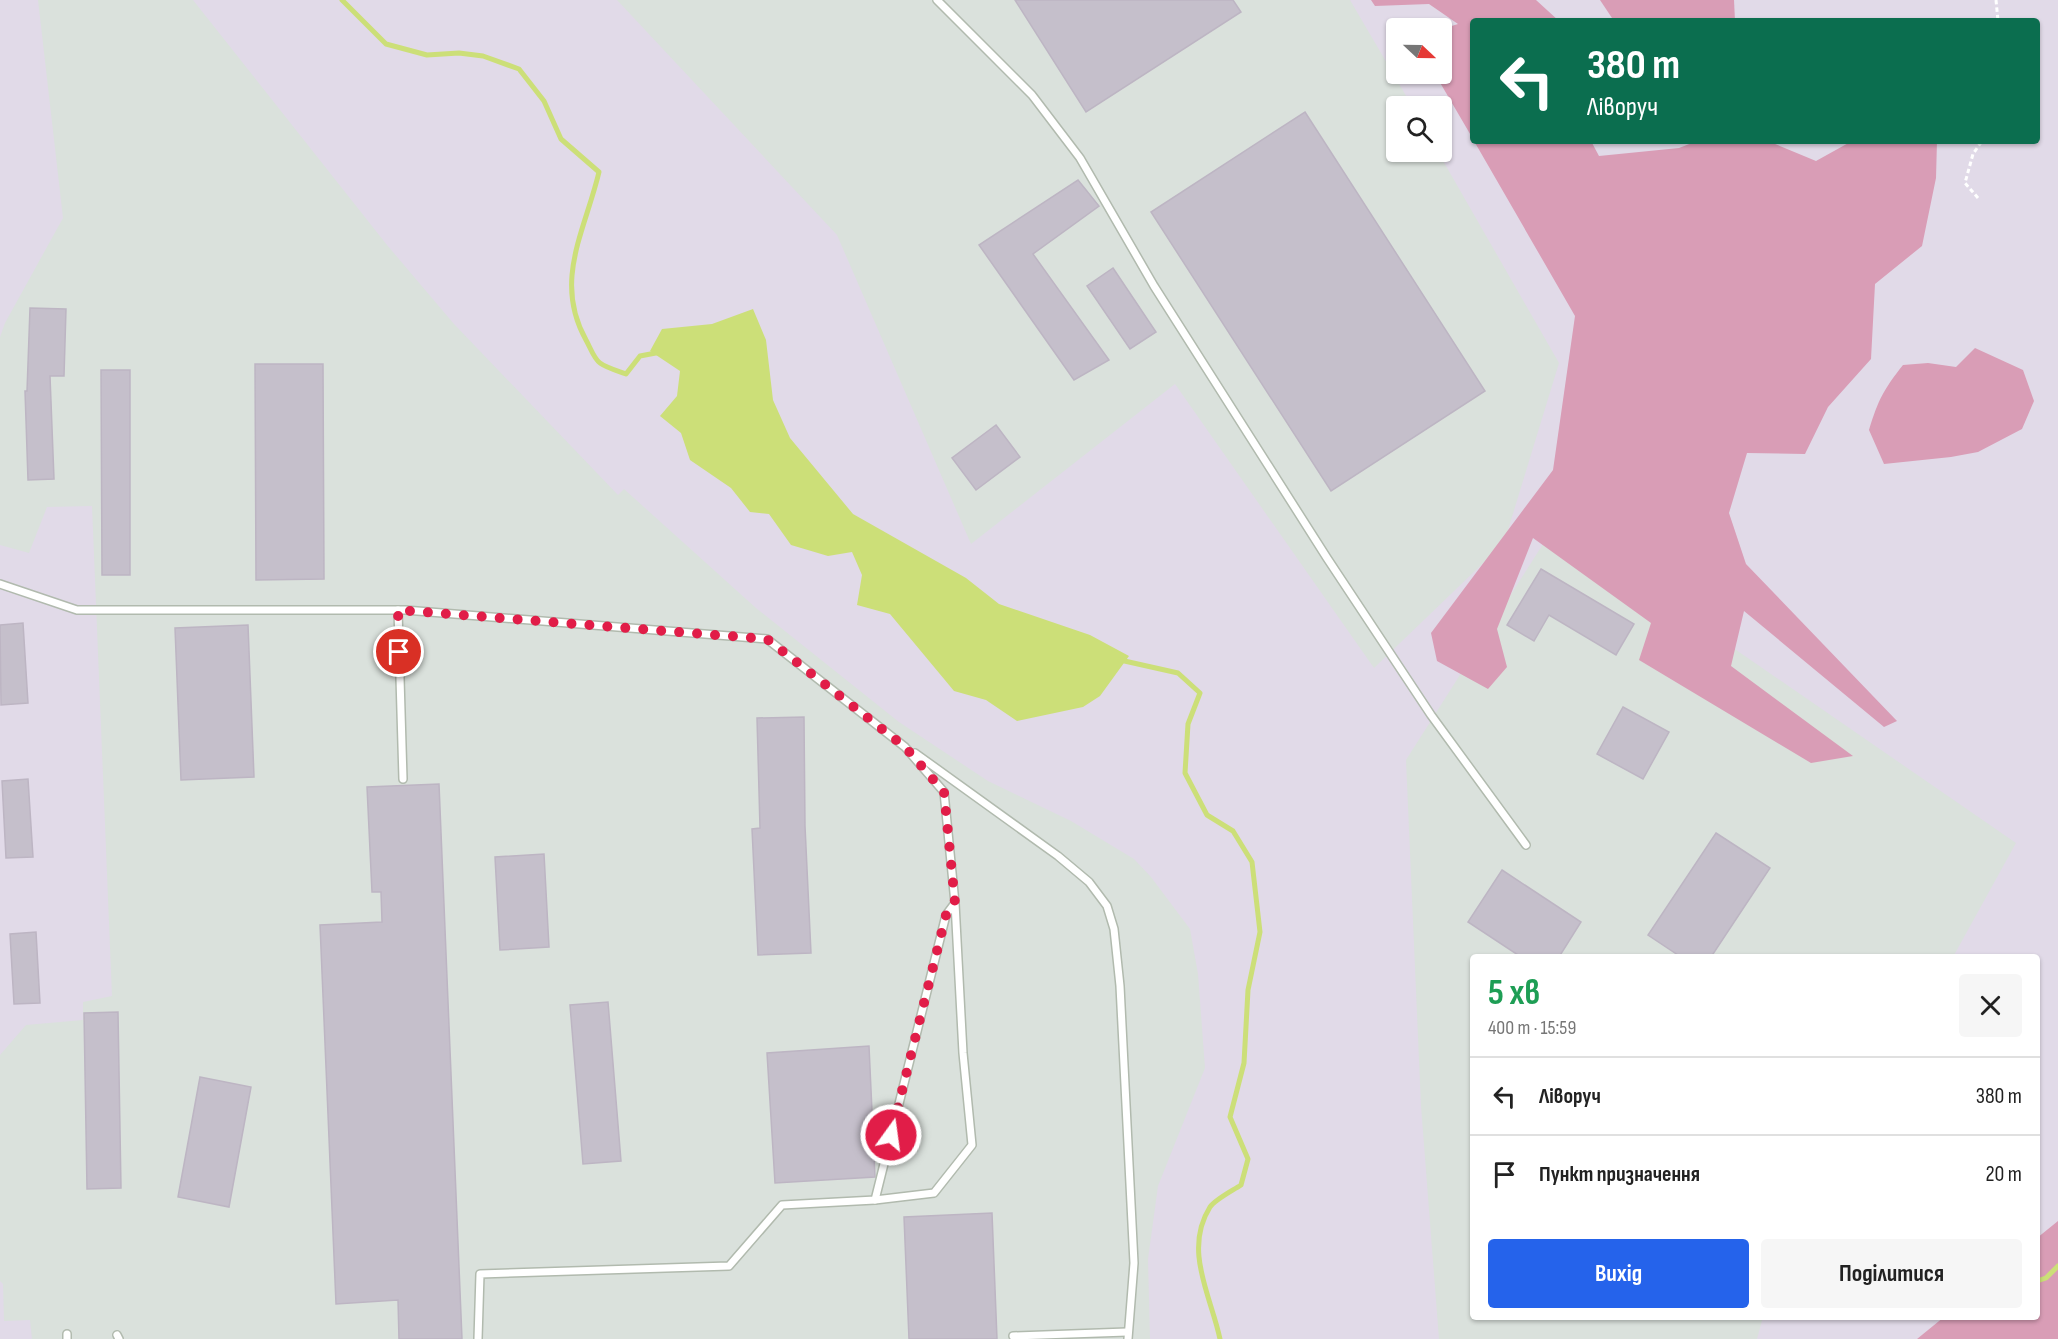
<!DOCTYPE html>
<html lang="uk">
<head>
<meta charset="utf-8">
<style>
  :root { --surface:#fff; --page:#f6f6f6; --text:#222; --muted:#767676; --line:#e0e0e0; --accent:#2563eb }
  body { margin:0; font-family:"Sofia Sans Condensed",sans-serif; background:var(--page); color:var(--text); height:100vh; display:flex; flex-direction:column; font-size:22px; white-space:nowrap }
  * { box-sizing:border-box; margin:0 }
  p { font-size:20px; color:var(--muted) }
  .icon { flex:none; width:33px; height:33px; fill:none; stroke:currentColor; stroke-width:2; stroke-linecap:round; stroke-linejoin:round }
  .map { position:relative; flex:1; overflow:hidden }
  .details { position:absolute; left:1470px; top:954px; width:570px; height:366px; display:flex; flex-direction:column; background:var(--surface); border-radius:6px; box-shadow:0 2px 4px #0004 }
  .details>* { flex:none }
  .hud { position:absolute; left:1470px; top:18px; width:570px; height:126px; border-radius:6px; box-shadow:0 2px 4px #0004; background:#0b6e4f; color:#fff; overflow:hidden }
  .needle { width:39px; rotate:112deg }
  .buttons { position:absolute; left:1386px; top:18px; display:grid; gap:12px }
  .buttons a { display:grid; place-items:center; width:66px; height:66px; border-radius:6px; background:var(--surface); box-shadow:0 2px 4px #0004; font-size:30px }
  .pin { position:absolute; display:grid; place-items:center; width:51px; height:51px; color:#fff; margin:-26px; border:3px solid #fff; border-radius:50%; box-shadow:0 2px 6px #0007 }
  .me { position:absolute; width:66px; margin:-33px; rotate:14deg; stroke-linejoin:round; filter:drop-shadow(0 0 4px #0008) }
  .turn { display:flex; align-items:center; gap:21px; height:126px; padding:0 18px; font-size:27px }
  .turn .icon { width:78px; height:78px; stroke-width:2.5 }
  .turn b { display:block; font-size:42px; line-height:51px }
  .round { display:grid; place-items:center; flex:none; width:63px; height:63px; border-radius:6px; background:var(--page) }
  .head { display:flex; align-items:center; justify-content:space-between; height:102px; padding:0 18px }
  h1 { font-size:36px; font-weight:700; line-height:45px; color:#1e9e55 }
  .action { display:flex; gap:12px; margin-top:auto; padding:12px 18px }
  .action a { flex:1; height:69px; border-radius:6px; background:var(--accent); color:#fff; font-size:24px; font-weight:700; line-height:69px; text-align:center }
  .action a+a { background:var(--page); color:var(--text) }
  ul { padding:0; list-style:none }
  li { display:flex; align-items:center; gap:18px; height:78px; padding:0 18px; border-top:2px solid var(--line) }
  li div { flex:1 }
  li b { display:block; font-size:22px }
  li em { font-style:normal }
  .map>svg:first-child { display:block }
  .industrial { fill:#dae1dc }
  .green { fill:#d99db6 }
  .water { fill:#ccdf78 }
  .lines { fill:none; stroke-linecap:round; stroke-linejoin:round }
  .stream { stroke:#ccdf78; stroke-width:5 }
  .building { fill:#c5bfcb; stroke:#bdb5c3; stroke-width:1.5 }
  .lane-casing { stroke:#b1baae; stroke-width:10 }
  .path { stroke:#fff; stroke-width:3; stroke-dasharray:4.5 3; stroke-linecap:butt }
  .lane { stroke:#fff; stroke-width:7 }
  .route { stroke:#e11d48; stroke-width:10; stroke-dasharray:0 18 }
</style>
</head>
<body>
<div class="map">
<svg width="2058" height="1339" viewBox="0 0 2058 1339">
  <rect width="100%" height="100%" fill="#e1dae8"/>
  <g class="industrial">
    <path d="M38,0H193L387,245L454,324L618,495L624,489L756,608L899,722L988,781L1071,821L1134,859L1151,877L1190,929L1198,974L1205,1068L1158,1186L1148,1259L1150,1339H32L30,1320L4,1321L3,1284L0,1281V1055L26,1025L83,1020V1002L112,996L92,506L47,507L29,553L0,545V337L5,323L63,218Z"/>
    <path d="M617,0H1350L1412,106H1396V152H1438L1559,363L1504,543L1374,668L1175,384L971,544L837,235Z"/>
    <path d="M1555,525L2016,843L1953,957H1473V1317H1763L1757,1339H1439L1421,1106L1406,760Z"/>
  </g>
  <g class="green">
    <path d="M1371,0H1536L1559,21H1473V139L1435,74H1442V29L1458,24L1429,4L1375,6Z"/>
    <path d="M1600,0H1734L1735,21H1614Z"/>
    <path d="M1474,141H1591L1599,156L1679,148L1697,141H1768L1816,161L1852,141H1937L1936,178L1922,246L1875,284L1871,359L1828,407L1805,454L1747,453L1729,513L1746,564L1897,721L1884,727L1744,611L1731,666L1853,756L1811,763L1639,660L1651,623L1533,538L1497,629L1507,667L1488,689L1437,661L1431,633L1553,470L1575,316Z"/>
    <path d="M1975,348L2023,370L2034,401L2022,429L1978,452L1951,457L1884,464L1869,430C1878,400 1884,389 1903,365L1928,363L1956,367Z"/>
    <path d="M2058,1221V1339H1917L1944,1317H2037V1238Z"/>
  </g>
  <path class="water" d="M753,309L766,340L773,400L790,438L853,514L966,578L999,604L1090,635L1129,656L1100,696L1083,707L1017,721L986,700L954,691L890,614L857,605L862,575L852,552L828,556L791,545L769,514L750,512L731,488L690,460L681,433L660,416L677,396L680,371L650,351L662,329L712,324Z"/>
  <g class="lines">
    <g class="stream">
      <path d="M342,0L386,44L427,55L459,53L483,56L519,69L544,101L561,139L599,172C585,231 553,281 586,340C590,347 594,359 600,363C607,368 618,371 626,374L640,356L661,352"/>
      <path d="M1120,660L1178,673L1200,693L1188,724L1185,773L1207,815L1233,831L1252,862L1260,932L1248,990L1244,1063L1230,1117L1248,1159L1241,1185C1232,1191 1216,1199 1210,1207C1183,1250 1211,1296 1220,1339"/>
      <path d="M2037,1281L2046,1278L2058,1266"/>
      <path d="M1914,1317H1930"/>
    </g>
  </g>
  <g class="building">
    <path d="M1015,0H1233L1241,12L1086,112Z"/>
    <path d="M1305,112L1485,391L1331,491L1151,212Z"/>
    <path d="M1078,180L1099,206L1033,254L1109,360L1074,380L979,245Z"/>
    <path d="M1113,268L1156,332L1130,349L1087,286Z"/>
    <path d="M30,308L66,309L64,376H50L54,479L28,480L25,391H27Z"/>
    <path d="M255,364H323L324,579L256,580Z"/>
    <path d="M101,370H130V575H102Z"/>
    <path d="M996,425L1020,457L976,490L952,458Z"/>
    <path d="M1541,569L1634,624L1616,655L1549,615L1534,641L1507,625Z"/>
    <path d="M23,623L28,703L1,705L0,625Z"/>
    <path d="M248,625L254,777L181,780L175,628Z"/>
    <path d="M1623,707L1669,732L1643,779L1597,754Z"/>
    <path d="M804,717L805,826L811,953L758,955L752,829L760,828L757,718Z"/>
    <path d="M28,779L33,857L6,858L2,781Z"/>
    <path d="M439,784L462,1339H399L398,1300L336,1304L320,925L382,922L381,892H372L367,787Z"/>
    <path d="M1716,833L1770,868L1711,957H1681L1648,935Z"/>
    <path d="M544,854L549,947L500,950L495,857Z"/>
    <path d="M1502,870L1581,922L1559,957H1521L1468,922Z"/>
    <path d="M36,932L40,1003L14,1004L10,934Z"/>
    <path d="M608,1002L621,1161L583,1164L570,1005Z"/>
    <path d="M118,1012L121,1188L87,1189L84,1013Z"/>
    <path d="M869,1046L875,1177L775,1183L767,1053Z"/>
    <path d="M200,1077L251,1087L229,1207L178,1197Z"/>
    <path d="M992,1213L997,1339H909L904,1217Z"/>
  </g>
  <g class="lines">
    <defs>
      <g id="lane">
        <path d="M937,0L1032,95L1080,158L1154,286L1327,558L1431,715L1526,845"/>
        <path d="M0,584L77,610H405L767,639L905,747L944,792L955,903L946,915L875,1200"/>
        <path d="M398,610L403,779"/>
        <path d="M915,753L1058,856L1089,882L1107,906L1114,929L1120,986L1134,1263L1128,1339"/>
        <path d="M67,1334V1339"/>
        <path d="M117,1335L119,1339"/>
        <path d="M1013,1336L1127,1332"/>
        <path d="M478,1339L480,1274L729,1266L782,1205L875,1200L934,1193L972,1145L963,1053L955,903"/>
      </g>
    </defs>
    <use href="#lane" class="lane-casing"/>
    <g class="path">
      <path d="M1996,0L1998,21"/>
      <path d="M1978,198L1965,183L1973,154L1982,141"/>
    </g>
    <use href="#lane" class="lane"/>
  </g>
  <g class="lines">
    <path class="route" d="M399,652L398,610L767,639L905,747L944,792L955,903L946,915L891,1135"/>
  </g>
</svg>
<div class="buttons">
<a><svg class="needle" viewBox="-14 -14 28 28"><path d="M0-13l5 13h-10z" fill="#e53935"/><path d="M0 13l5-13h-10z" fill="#767676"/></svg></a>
<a><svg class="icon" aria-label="search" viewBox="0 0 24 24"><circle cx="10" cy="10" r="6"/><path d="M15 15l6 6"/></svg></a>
</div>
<div class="pin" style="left:399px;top:652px;background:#d93025"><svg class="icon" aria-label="arrive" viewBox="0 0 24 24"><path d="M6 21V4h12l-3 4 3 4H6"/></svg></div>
<svg class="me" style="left:891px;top:1135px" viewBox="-20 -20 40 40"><circle r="17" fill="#e11d48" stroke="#fff" stroke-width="3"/><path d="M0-11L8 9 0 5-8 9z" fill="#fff"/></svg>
<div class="hud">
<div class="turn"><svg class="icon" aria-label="left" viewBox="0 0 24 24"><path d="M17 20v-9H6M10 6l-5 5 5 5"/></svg><div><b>380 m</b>Ліворуч</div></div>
</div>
<section class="details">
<div class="head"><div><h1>5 хв</h1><p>400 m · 15:59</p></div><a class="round"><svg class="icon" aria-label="close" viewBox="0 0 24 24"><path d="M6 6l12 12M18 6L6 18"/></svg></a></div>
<ul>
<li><svg class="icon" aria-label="left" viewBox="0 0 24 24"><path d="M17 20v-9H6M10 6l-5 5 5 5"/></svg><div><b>Ліворуч</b></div><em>380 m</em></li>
<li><svg class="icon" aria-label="arrive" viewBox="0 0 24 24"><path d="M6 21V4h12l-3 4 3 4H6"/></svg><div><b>Пункт призначення</b></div><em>20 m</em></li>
</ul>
<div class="action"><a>Вихід</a><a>Поділитися</a></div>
</section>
</div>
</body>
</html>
